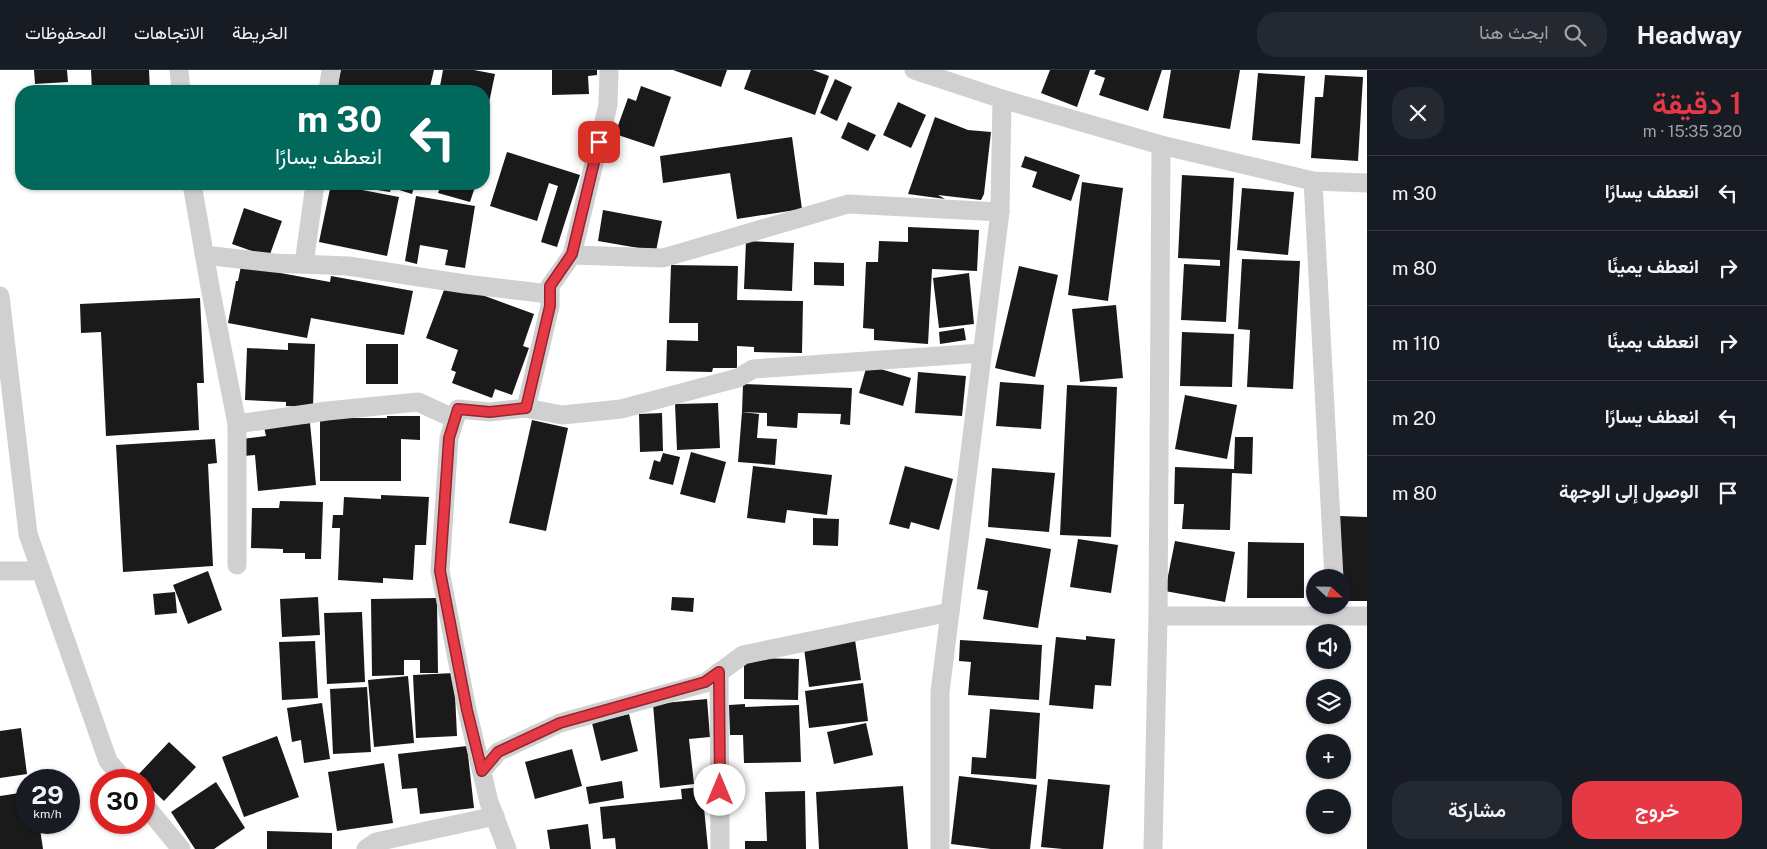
<!DOCTYPE html>
<html lang="ar">
<head>
<meta charset="utf-8">
<style>
  :root { --surface:#171b24; --page:#242831; --text:#f1f3f6; --muted:#9ea1a6; --line:#363941; --accent:#e63946 }
  body { margin:0; font-family:"Public Sans",Vazirmatn,sans-serif; background:var(--page); color:var(--text); direction:rtl; height:100vh; display:flex; flex-direction:column; font-size:19px; white-space:nowrap }
  * { box-sizing:border-box; margin:0 }
  p { font-size:16px; color:var(--muted) }
  .icon { flex:none; width:28px; height:28px; fill:none; stroke:currentColor; stroke-width:2; stroke-linecap:round; stroke-linejoin:round }
  .map { position:relative; flex:1; overflow:hidden; direction:ltr }
  .sheet { display:flex; flex-direction:column; background:var(--surface); width:400px }
  .sheet>* { flex:none }
  .top-card { position:absolute; left:15px; top:15px; width:475px; height:105px; border-radius:20px; box-shadow:0 1px 4px #0004; direction:rtl; background:#00695c; color:#fff; overflow:hidden }
  .needle { width:32px; rotate:112deg }
  .tools { position:absolute; left:1306px; top:499px; display:grid; gap:10px }
  .tools a { display:grid; place-items:center; width:45px; height:45px; border-radius:50%; background:var(--surface); box-shadow:0 1px 4px #0004; font-size:25px }
  .speed { position:absolute; left:15px; top:699px; display:flex; gap:10px; font-size:25px; font-weight:700; text-align:center }
  .speed>* { display:grid; place-content:center; width:65px; height:65px; border-radius:50%; background:var(--surface); box-shadow:0 1px 4px #0004; line-height:1 }
  .speed small { font-size:12px; font-weight:400 }
  .speed .limit { border:8px solid #d22; background:#fff; color:#111 }
  .pin { position:absolute; display:grid; place-items:center; width:42px; height:42px; color:#fff; margin:-21px; border-radius:10px; box-shadow:0 2px 8px #0006 }
  .me { position:absolute; width:55px; margin:-28px; rotate:0deg; stroke-linejoin:round; filter:drop-shadow(0 0 4px #0008) }
  .turn { display:flex; align-items:center; gap:18px; height:105px; padding:0 25px; font-size:22px }
  .turn .icon { width:65px; height:65px; stroke-width:2.5 }
  .turn b { display:block; font-size:35px; line-height:42px }
  .round { display:grid; place-items:center; flex:none; width:52px; height:52px; border-radius:20px; background:var(--page) }
  .summary { display:flex; align-items:center; justify-content:space-between; height:85px; padding:0 25px }
  h1 { font-size:30px; font-weight:600; line-height:38px; color:var(--accent) }
  .button { display:flex; gap:10px; margin-top:auto; padding:10px 25px }
  .button a { flex:1; height:58px; border-radius:20px; background:var(--accent); color:#fff; font-size:20px; font-weight:600; line-height:58px; text-align:center }
  .button a+a { background:var(--page); color:var(--text) }
  ul { padding:0; list-style:none }
  li { display:flex; align-items:center; gap:15px; height:75px; padding:0 25px; border-top:1px solid var(--line) }
  li div { flex:1 }
  li b { display:block; font-size:19px }
  li em { font-style:normal }
  header { display:flex; align-items:center; gap:30px; box-sizing:border-box; height:70px; padding:0 25px; background:var(--surface); border-bottom:1px solid var(--line) }
  header strong { font-size:24px }
  nav { display:flex; gap:28px; margin-inline-start:auto; font-size:18px }
  .search { width:350px; height:45px; background:var(--page); display:flex; align-items:center; gap:12px; box-sizing:border-box; padding:0 18px; border-radius:20px; color:var(--muted); font-size:19px }
  main { display:flex; flex:1; min-height:0 }
  .map>svg:first-child { display:block }
  .building { fill:#1a1a1a }
  .lines { fill:none; stroke-linecap:round; stroke-linejoin:round }
  .minor { stroke:#d0d0d0; stroke-width:19 }
  .route-casing { stroke:#96252e; stroke-width:12 }
  .route { stroke:#e63946; stroke-width:9 }
</style>
</head>
<body>
<header>
<strong>Headway</strong>
<div class="search"><svg class="icon" aria-label="search" viewBox="0 0 24 24"><circle cx="10" cy="10" r="6"/><path d="M15 15l6 6"/></svg>ابحث هنا</div>
<nav><a>الخريطة</a><a>الاتجاهات</a><a>المحفوظات</a></nav>
</header>
<main>
<section class="sheet">
<div class="summary"><div><h1>1 دقيقة</h1><p>320 m · 15:35</p></div><a class="round"><svg class="icon" aria-label="close" viewBox="0 0 24 24"><path d="M6 6l12 12M18 6L6 18"/></svg></a></div>
<ul>
<li><svg class="icon" aria-label="left" viewBox="0 0 24 24"><path d="M17 20v-9H6M10 6l-5 5 5 5"/></svg><div><b>انعطف يسارًا</b></div><em>30 m</em></li>
<li><svg class="icon" aria-label="right" viewBox="0 0 24 24"><path d="M7 20v-9h11M14 6l5 5-5 5"/></svg><div><b>انعطف يمينًا</b></div><em>80 m</em></li>
<li><svg class="icon" aria-label="right" viewBox="0 0 24 24"><path d="M7 20v-9h11M14 6l5 5-5 5"/></svg><div><b>انعطف يمينًا</b></div><em>110 m</em></li>
<li><svg class="icon" aria-label="left" viewBox="0 0 24 24"><path d="M17 20v-9H6M10 6l-5 5 5 5"/></svg><div><b>انعطف يسارًا</b></div><em>20 m</em></li>
<li><svg class="icon" aria-label="arrive" viewBox="0 0 24 24"><path d="M6 21V4h12l-3 4 3 4H6"/></svg><div><b>الوصول إلى الوجهة</b></div><em>80 m</em></li>
</ul>
<div class="button"><a>خروج</a><a>مشاركة</a></div>
</section>
<div class="map">
<svg width="1367" height="779" viewBox="0 0 1367 779">
  <rect width="100%" height="100%" fill="#fff"/>
  <g class="building">
    <path d="M34,0H67L68,12L35,14Z"/>
    <path d="M91,0H149L150,21H92Z"/>
    <path d="M341,0H434L429,21H336Z"/>
    <path d="M443,0H474L495,4L485,52L484,21H465L440,16Z"/>
    <path d="M552,0H597V5L588,6L589,24L552,25Z"/>
    <path d="M673,0H727L721,17Z"/>
    <path d="M751,0H813L829,6L815,45L744,19Z"/>
    <path d="M1050,0H1090L1077,37L1041,23Z"/>
    <path d="M1096,0H1162L1148,41L1099,25L1105,8L1094,4Z"/>
    <path d="M1171,0H1240L1230,59L1163,48Z"/>
    <path d="M1258,3L1305,6L1300,74L1252,70Z"/>
    <path d="M1325,5L1363,7L1358,91L1311,88L1315,27H1323Z"/>
    <path d="M835,9L852,17L837,51L820,43Z"/>
    <path d="M641,16L671,27L654,77L615,64L628,28L636,31Z"/>
    <path d="M898,32L926,45L911,78L883,65Z"/>
    <path d="M935,47L968,60L991,62L984,124L981,130L938,125L945,129L908,124Z"/>
    <path d="M848,52L876,65L868,81L841,68Z"/>
    <path d="M792,67L802,139L737,149L730,103L663,113L660,86Z"/>
    <path d="M507,82L580,105L557,177L541,172L558,116L549,113L537,151L490,136Z"/>
    <path d="M1025,86L1080,105L1071,131L1032,117L1037,102L1021,97Z"/>
    <path d="M1182,105L1234,108L1226,252L1181,250L1184,194L1220,196V190L1178,188Z"/>
    <path d="M1082,112L1123,118L1108,231L1068,225Z"/>
    <path d="M331,114L399,127L387,186L319,172Z"/>
    <path d="M365,114H392L390,122L364,118Z"/>
    <path d="M395,114H415L412,124L393,118Z"/>
    <path d="M441,114H476L470,132L438,123Z"/>
    <path d="M1242,118L1294,122L1288,185L1237,180Z"/>
    <path d="M416,126L475,136L465,198L445,195L448,180L420,175L417,194L405,191Z"/>
    <path d="M244,138L282,151L269,187L232,174Z"/>
    <path d="M603,140L662,151L656,181L598,171Z"/>
    <path d="M908,157L979,160L977,201L932,199L928,274L874,270V259L863,258L866,192H878L879,171L908,172Z"/>
    <path d="M746,171L794,173L792,221L744,219Z"/>
    <path d="M1242,189L1300,191L1293,319L1247,317L1250,260L1238,259Z"/>
    <path d="M814,192L844,193V216L814,215Z"/>
    <path d="M671,195L738,196L737,230L803,231L802,283L754,282V277L737,276V298H713L712,302L666,301L667,270L698,271V253H669Z"/>
    <path d="M241,196L330,212L331,206L413,221L404,265L311,248L307,268L228,253L236,211H238Z"/>
    <path d="M1019,196L1058,205L1035,307L995,298Z"/>
    <path d="M969,203L974,254L939,258L933,208Z"/>
    <path d="M447,212L534,244L523,276L529,278L512,325L495,319L492,328L452,313L456,302L451,300L458,280L426,268Z"/>
    <path d="M200,228L204,313H197L199,360L106,366L101,262L81,263L80,234Z"/>
    <path d="M1116,235L1123,308L1080,312L1072,239Z"/>
    <path d="M964,258L966,270L940,274L939,262Z"/>
    <path d="M1182,262L1234,264L1232,317L1180,316Z"/>
    <path d="M288,273L315,274L313,337L286,336V332L245,330L247,278L288,280Z"/>
    <rect x="366" y="274" width="32" height="40"/>
    <path d="M867,295L911,308L903,336L859,323Z"/>
    <path d="M918,302L966,306L962,346L915,343Z"/>
    <path d="M1000,312L1044,315L1041,359L996,356Z"/>
    <path d="M743,314L852,318L850,355L840,354L841,344L798,343L797,358L767,356V343L742,342Z"/>
    <path d="M1067,315L1117,317L1111,467L1060,465Z"/>
    <path d="M1185,325L1237,335L1227,389L1175,379Z"/>
    <path d="M718,333L720,378L677,380L675,334Z"/>
    <path d="M742,342L759,344L757,368L777,369L775,395L738,392Z"/>
    <path d="M662,343L663,381L640,382L639,344Z"/>
    <path d="M387,346H420V370L401,369V411H320V348H387Z"/>
    <path d="M532,350L568,358L546,461L509,453Z"/>
    <path d="M310,353L316,415L258,421L255,385L243,386L242,369L266,366L264,357Z"/>
    <path d="M1235,367H1253L1252,404L1232,403L1230,460L1182,459L1184,434H1174L1175,397L1234,399Z"/>
    <path d="M215,369L217,393L208,394L213,496L123,502L116,375Z"/>
    <path d="M691,382L726,392L715,433L680,424Z"/>
    <path d="M663,383L680,387L673,415L649,409L654,390L660,392Z"/>
    <path d="M753,396L832,405L827,445L787,440L785,453L747,448Z"/>
    <path d="M905,396L953,409L939,460L911,452L909,459L889,454Z"/>
    <path d="M992,398L1055,403L1049,462L988,457Z"/>
    <path d="M381,425L429,427L426,475H415L413,510L383,508V513L338,510L340,458H332L333,445H343L344,427L381,429Z"/>
    <path d="M280,431L323,432L321,489H305V483H283V479L251,478L252,438H279Z"/>
    <path d="M1340,446L1367,447V531H1342V508H1340Z"/>
    <path d="M813,448L839,449L838,476L813,475Z"/>
    <path d="M986,468L1051,479L1038,558L983,549L988,521L977,519Z"/>
    <path d="M1078,469L1118,475L1111,523L1070,517Z"/>
    <path d="M1175,471L1235,482L1225,532L1165,521Z"/>
    <path d="M1248,472L1304,473V528H1247Z"/>
    <path d="M208,501L222,540L188,554L173,515Z"/>
    <path d="M175,522L177,543L155,545L153,524Z"/>
    <path d="M318,527L320,565L282,567L280,529Z"/>
    <path d="M672,527L694,528L693,542L671,540Z"/>
    <path d="M437,528L438,603H420V590H404V605L372,606L371,529Z"/>
    <path d="M362,542L365,612L327,614L324,543Z"/>
    <path d="M1086,566L1115,569L1111,616L1095,615L1093,639L1049,635L1056,567L1086,570Z"/>
    <path d="M855,570L861,610L809,617L804,578Z"/>
    <path d="M960,570L1042,575L1039,630L968,625L971,592L959,591Z"/>
    <path d="M315,571L318,628L282,630L279,572Z"/>
    <path d="M744,588L799,589L798,630L744,629Z"/>
    <path d="M454,603L457,666L416,668L413,605Z"/>
    <path d="M408,606L414,673L374,677L368,610Z"/>
    <path d="M863,613L868,651L809,658L805,621Z"/>
    <path d="M367,617L371,682L333,684L330,619Z"/>
    <path d="M707,629L710,667L689,669L694,714L660,718L653,634Z"/>
    <path d="M322,633L330,689L304,693L301,670L292,672L287,638Z"/>
    <path d="M745,634V637L799,635L801,692L744,693L743,665H730L729,635Z"/>
    <path d="M990,639L1040,643L1036,709L971,704L972,687L986,688Z"/>
    <path d="M629,644L638,681L601,691L592,653Z"/>
    <path d="M866,653L873,685L834,694L827,662Z"/>
    <path d="M21,658L27,704L0,708V661Z"/>
    <path d="M277,666L299,727L244,747L222,687Z"/>
    <path d="M169,672L196,697L164,731L144,712V710L137,706Z"/>
    <path d="M467,676L474,738L420,744L417,718L402,719L398,684Z"/>
    <path d="M572,679L582,716L535,729L525,692Z"/>
    <path d="M384,693L393,753L337,761L328,702Z"/>
    <path d="M959,706L1037,715L1030,779H991L951,774Z"/>
    <path d="M1048,709L1110,715L1103,779H1063L1041,777Z"/>
    <path d="M622,711L624,728L589,734L586,717Z"/>
    <path d="M216,712L245,758L214,779H195L171,742Z"/>
    <path d="M903,716L908,779H819L816,722Z"/>
    <path d="M702,717L708,779H616L615,768L603,769L600,737L682,729L681,719Z"/>
    <path d="M805,721L806,779H745V771H767L765,722Z"/>
    <path d="M26,722V752H39L43,779H0V726Z"/>
    <path d="M588,754L591,779H550L547,760Z"/>
    <path d="M267,761L332,763V779H267Z"/>
  </g>
  <g class="lines">
    <g class="minor">
      <path d="M179,0L181,21"/>
      <path d="M914,0L1002,29L1161,75L1313,111L1367,113"/>
      <path d="M328,21L331,0"/>
      <path d="M1313,111L1334,508"/>
      <path d="M192,114L210,217L237,354L327,341L418,332L455,349"/>
      <path d="M204,185L275,193L348,196L465,214L541,223L550,226V236L526,338"/>
      <path d="M572,185L663,188L848,134L1000,142"/>
      <path d="M304,194L315,114"/>
      <path d="M0,226L28,464L108,691L124,710"/>
      <path d="M550,226V216L572,185L608,35L609,0"/>
      <path d="M237,495V354"/>
      <path d="M0,501H41"/>
      <path d="M1158,546H1367"/>
      <path d="M719,602L720,779"/>
      <path d="M482,701L498,682L560,653L705,613L743,585L950,542"/>
      <path d="M144,734L181,779"/>
      <path d="M366,779L376,772L495,746"/>
      <path d="M507,779L489,732L467,640L440,501L449,368L458,339L490,342L526,338L562,345L621,339L738,308L753,299L982,283"/>
      <path d="M940,779V622L1000,142L1002,29"/>
      <path d="M1153,779L1158,546L1161,75"/>
    </g>
  </g>
  <g class="lines">
    <defs>
      <path id="route" d="M599,72L572,184L550,216V236L526,338L490,342L458,339L449,368L440,501L467,640L482,701L498,682L560,653L705,612L719,602L720,720"/>
    </defs>
    <use href="#route" class="route-casing"/>
    <use href="#route" class="route"/>
  </g>
</svg>
<div class="tools">
<a><svg class="needle" viewBox="-14 -14 28 28"><path d="M0-13l5 13h-10z" fill="#e53935"/><path d="M0 13l5-13h-10z" fill="#9ea1a6"/></svg></a>
<a><svg class="icon" aria-label="sound" viewBox="0 0 24 24"><path d="M4 9h4l5-4v14l-5-4H4zM17 9q2 3 0 6"/></svg></a>
<a><svg class="icon" aria-label="layers" viewBox="0 0 24 24"><path d="M12 4l9 5-9 5-9-5zM3 14l9 5 9-5"/></svg></a>
<a>+</a>
<a>−</a>
</div>
<div class="speed"><div>29<small>km/h</small></div><div class="limit">30</div></div>
<div class="pin" style="left:599px;top:72px;background:#d93025"><svg class="icon" aria-label="arrive" viewBox="0 0 24 24"><path d="M6 21V4h12l-3 4 3 4H6"/></svg></div>
<svg class="me" style="left:720px;top:720px" viewBox="-20 -20 40 40"><circle r="19" fill="#fff"/><path d="M0-13L10 11 0 6-10 11z" fill="#e63946"/></svg>
<div class="top-card">
<div class="turn"><svg class="icon" aria-label="left" viewBox="0 0 24 24"><path d="M17 20v-9H6M10 6l-5 5 5 5"/></svg><div><b>30 m</b>انعطف يسارًا</div></div>
</div>
</div>
</main>
</body>
</html>
